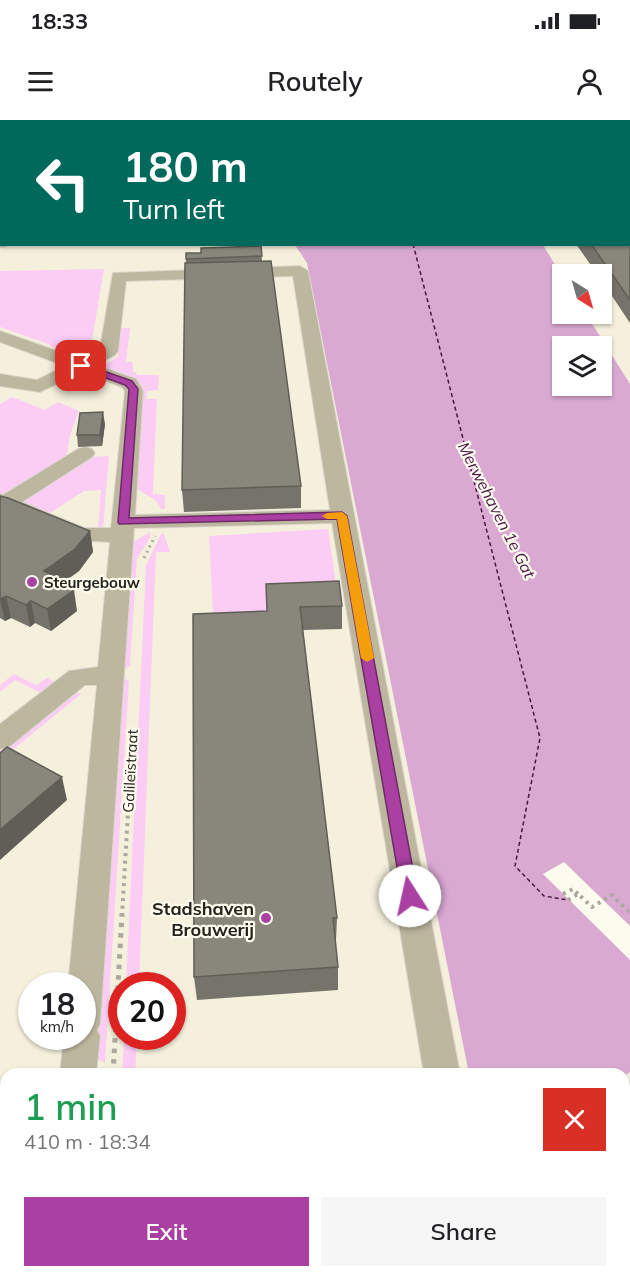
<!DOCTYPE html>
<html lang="en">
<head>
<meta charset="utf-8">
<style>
  :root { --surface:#fff; --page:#f6f6f6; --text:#202124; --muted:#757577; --accent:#aa40a1 }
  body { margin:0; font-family:Mulish,sans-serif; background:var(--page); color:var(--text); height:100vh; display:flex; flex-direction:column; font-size:22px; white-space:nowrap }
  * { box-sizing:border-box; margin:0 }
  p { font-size:20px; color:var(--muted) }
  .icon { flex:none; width:33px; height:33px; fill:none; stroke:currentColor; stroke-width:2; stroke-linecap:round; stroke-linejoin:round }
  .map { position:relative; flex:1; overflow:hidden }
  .details { position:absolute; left:0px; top:948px; width:630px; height:210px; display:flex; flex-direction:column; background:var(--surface); border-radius:18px 18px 0 0; box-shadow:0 2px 4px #0004 }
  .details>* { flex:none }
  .guide { position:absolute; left:0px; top:0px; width:630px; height:126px; box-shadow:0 2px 4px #0004; background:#00695c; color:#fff; overflow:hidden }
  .needle { width:39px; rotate:143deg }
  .tools { position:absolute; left:552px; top:144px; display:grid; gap:12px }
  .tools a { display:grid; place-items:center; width:60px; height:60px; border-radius:0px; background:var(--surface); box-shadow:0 2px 4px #0004; font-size:30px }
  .speed { position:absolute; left:18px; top:852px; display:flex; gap:12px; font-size:30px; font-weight:700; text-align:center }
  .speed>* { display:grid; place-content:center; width:78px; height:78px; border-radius:50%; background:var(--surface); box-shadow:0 2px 4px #0004; line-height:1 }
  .speed small { font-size:15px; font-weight:400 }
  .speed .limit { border:9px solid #d22; background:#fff; color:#111 }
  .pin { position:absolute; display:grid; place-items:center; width:51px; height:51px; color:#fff; margin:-26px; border-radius:12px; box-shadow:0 3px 9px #0006 }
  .me { position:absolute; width:66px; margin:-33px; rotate:350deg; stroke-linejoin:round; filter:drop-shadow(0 0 4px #0008) }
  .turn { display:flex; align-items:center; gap:21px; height:126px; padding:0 24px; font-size:27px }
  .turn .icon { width:78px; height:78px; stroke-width:2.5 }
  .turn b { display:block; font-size:42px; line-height:51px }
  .round { display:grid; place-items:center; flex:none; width:63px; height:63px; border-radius:0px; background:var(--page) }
  .headline { display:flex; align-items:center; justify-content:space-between; height:102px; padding:0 24px }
  h1 { font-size:36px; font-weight:600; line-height:45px; color:#1e9e55 }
  .action { display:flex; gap:12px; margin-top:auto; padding:12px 24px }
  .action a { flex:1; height:69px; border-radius:0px; background:var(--accent); color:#fff; font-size:24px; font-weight:600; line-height:69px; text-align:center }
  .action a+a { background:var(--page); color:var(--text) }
  .status { display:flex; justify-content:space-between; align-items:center; height:42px; padding:0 30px; background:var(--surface); direction:ltr }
  .status svg { height:16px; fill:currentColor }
  header { display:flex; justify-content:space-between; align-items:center; height:78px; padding:0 24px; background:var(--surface); font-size:27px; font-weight:600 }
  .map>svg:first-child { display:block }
  .built { fill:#f5f0dc; fill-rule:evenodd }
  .green { fill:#fbcdf4 }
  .water { fill:#d9a9d2; fill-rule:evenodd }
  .pier { fill:#fdfbee }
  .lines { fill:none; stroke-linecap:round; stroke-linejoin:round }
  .ferry { stroke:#4b1447; stroke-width:1.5; stroke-dasharray:4 3; stroke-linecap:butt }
  .minor-casing { stroke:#dad8cd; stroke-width:2 }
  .path-far2 { stroke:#aaa99f; stroke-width:3; stroke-dasharray:2 4; stroke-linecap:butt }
  .path-far1 { stroke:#aaa99f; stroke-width:4; stroke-dasharray:3 4.5; stroke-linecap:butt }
  .path { stroke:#aaa99f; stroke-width:5; stroke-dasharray:4.5 6; stroke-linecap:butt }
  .minor { fill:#bcb79e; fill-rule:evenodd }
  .wall { fill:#76736a }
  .shaded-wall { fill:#605e56 }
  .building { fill:#89867b; stroke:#605e56; stroke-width:1.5 }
  .route { fill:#aa40a1; stroke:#6e2a69; stroke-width:1.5 }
  .slow { fill:#f59e0b }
  .poi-dot { fill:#aa40a1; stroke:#fdfbee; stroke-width:2 }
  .labels { text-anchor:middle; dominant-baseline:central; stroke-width:4.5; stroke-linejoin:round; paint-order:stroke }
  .poi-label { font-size:15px; font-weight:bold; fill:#24231e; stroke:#fdfbee; text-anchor:start }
  .street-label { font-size:15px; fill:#24231e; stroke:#fdfbee }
  .water-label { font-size:16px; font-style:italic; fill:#4b1447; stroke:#fdfbee }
  .near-poi-label { font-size:18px; font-weight:bold; fill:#24231e; stroke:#fdfbee; text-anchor:end }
</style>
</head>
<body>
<div class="status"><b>18:33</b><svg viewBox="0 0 49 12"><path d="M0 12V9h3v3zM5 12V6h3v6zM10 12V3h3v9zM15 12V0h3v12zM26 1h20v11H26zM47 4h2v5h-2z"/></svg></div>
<header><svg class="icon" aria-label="menu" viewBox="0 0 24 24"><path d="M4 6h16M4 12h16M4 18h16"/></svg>Routely<svg class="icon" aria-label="person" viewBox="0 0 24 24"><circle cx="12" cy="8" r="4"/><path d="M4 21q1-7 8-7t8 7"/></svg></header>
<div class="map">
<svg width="630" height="1158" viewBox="0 0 630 1158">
  <rect width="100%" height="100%" fill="#fdfbee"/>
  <path class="built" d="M0,0H630V1111L624,1115V954H6V1152H572L564,1158H0ZM2,2H628V124H2ZM562,154H602V194H562ZM562,226H602V266H562ZM32,866H82V916H32ZM122,866H172V916H122Z"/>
  <g class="green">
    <path d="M104,149L90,233H62L46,223L0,207V151Z"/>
    <path d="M120,208H130L126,242H133V252H136L137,255H159L158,270L147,271L146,279H157L153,374L165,375V389H161C156,376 143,376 135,366L141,264L136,260L105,248L106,244L118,236Z"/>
    <path d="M12,277L45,290L58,282L79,291L70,315L67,334H75L5,378L0,376V284Z"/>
    <path d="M109,336L103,409L98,408L101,370L84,371L47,395L16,382L88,337Z"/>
    <path d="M328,409L339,484L267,487L268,512L214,516L209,416Z"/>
    <path d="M150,412V418L137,438L130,546L124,549L131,423Z"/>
    <path d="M161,414H164L170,432H156L139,865H126L146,445Z"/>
    <path d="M14,554L36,565L47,558L57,563L43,574L15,560L0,572V565Z"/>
    <path d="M122,557L129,561L105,943L97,939Z"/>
    <path d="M74,571L81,574L0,640V630Z"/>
    <path d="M124,917H137L135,954L122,951Z"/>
    <path d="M199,1152H313L304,1158H199Z"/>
    <path d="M364,1152H441V1158H355Z"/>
  </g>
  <g class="water">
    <path d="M205,0H630V46L628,2Z"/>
    <path d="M295,125H543L562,156V194H586L630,264V952L624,956L469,954L307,143ZM562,226H602V266H562Z"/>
  </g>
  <path class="pier" d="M564,742L630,806V840L543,754Z"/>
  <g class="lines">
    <path class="ferry" d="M413,124L540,618L515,746L544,776L568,780"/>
    <defs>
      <g id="minor">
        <path d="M174,0H186L187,2H175Z"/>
        <rect x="628" y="61" width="2" height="10"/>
        <path d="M0,119L2,124H8L7,126L0,127Z"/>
        <path d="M300,146L308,151L460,954H424L332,403L134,408L100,904L97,910L100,916L96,954H60L64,916H82V866H68L97,565H85L10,626L0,629V604L69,551L98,547L110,422L73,420L7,392L0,394V374L3,375L78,329L85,327L92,329L95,333L92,337L22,382L84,408H111L125,271L122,267L82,252L40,272L0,266V254L37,260L65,246L0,222V211L80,239L100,228L113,153ZM293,156L330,390L135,395L143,271L136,259L96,245L115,235L118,231L126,161Z"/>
        <path d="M630,961V997L624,1000V963Z"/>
        <path d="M630,1050V1091L624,1094V1053Z"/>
        <path d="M42,1152H84L83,1158H41Z"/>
        <path d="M483,1152H532L530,1158H481Z"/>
      </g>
    </defs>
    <use href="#minor" class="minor-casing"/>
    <path class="path-far2" d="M144,438L155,416"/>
    <g class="path-far1">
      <path d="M563,774L573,769L578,774"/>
      <path d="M568,780L578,774L592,787L612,775L630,793"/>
      <path d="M122,796L130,658"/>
    </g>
    <g class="path">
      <path d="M113,954L122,794"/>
      <path d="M624,1027L630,1023"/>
      <path d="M117,1152L119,1158"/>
      <path d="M339,1158L348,1152"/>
    </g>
    <use href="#minor" class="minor"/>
  </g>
  <g class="wall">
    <path d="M630,72V203L602,161V154H597L576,124H628Z"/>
    <path d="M261,126L262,141L301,366V388L184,392L182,370L186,133H201Z"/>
    <path d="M105,304L102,326L78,327L77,315Z"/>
    <path d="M0,376L90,411L93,432L79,451L61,464L77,491L51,511L35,503L30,507L11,498L5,501L0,498Z"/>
    <path d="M266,464L342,486V509L303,510L337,798L336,821H335L338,847V870L197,880L194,857L267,491Z"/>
  </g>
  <g class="shaded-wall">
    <path d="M0,93H2V110L0,111Z"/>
    <path d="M103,292L105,304L102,326L100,315Z"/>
    <path d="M90,411L93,432L79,451L58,466L44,451Z"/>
    <path d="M74,470L77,491L51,511L47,489Z"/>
    <path d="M6,476L11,498L5,501L0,479Z"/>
    <path d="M31,481L35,503L30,507L26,485Z"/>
    <path d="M62,657L67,680L0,740V710Z"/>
  </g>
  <g class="building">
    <path d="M0,0H168L169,2H2V93H0V35H1L0,28Z"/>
    <path d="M628,70L630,72V180L591,124H628Z"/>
    <path d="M261,126L262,136L186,139V133H201V128Z"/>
    <path d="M271,141L301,366L182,370L185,143Z"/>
    <path d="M103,292L100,315H77L80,293Z"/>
    <path d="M0,376L8,378L90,411L75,429L44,451L56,457L52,460L74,470L47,489L31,481L26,485L6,476L0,479Z"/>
    <path d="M339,461L342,486L300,487L337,798H333L338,847L194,857L193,494L267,491L266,464Z"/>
    <path d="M7,627L62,657L0,710V633Z"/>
    <path d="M630,1100V1158H548L556,1152H624V1104Z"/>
  </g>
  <path class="route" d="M81,243L132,261L138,269L129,398L342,392L347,396L418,776L416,781L410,783L404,781L402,776L337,399L119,404L118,402L129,269L125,265L78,248L77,246Z"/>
  <path class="slow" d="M342,392L347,396L374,538L367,542L361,538L337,399H327L322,396L327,393Z"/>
  <g class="poi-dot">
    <circle cx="32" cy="462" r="6"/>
    <circle cx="266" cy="798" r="6"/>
  </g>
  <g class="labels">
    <g class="poi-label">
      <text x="44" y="462">Steurgebouw</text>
    </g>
    <g class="street-label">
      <text transform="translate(130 651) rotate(-87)">Galileïstraat</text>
    </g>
    <g class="water-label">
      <text transform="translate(497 390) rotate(63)">Merwehaven 1e Gat</text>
    </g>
    <g class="near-poi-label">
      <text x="254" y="788">Stadshaven<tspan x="254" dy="21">Brouwerij</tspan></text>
    </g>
  </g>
</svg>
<div class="tools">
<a><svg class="needle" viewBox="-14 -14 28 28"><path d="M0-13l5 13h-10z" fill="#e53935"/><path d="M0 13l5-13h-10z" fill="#757577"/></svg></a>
<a><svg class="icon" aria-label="layers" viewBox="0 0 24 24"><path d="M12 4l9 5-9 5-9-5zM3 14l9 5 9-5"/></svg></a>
</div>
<div class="speed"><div>18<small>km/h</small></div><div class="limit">20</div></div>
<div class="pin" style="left:81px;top:246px;background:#d93025"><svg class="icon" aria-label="arrive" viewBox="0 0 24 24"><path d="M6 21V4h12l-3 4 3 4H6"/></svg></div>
<svg class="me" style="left:410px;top:776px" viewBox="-20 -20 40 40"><circle r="19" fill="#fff"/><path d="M0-13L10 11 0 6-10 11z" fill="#aa40a1"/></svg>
<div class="guide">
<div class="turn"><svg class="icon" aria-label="left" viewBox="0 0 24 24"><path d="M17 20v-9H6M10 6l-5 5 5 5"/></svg><div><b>180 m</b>Turn left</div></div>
</div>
<section class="details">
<div class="headline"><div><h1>1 min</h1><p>410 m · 18:34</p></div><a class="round" style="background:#d93025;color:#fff"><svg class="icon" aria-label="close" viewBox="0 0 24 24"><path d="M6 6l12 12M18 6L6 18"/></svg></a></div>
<div class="action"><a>Exit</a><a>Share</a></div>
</section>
</div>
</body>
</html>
